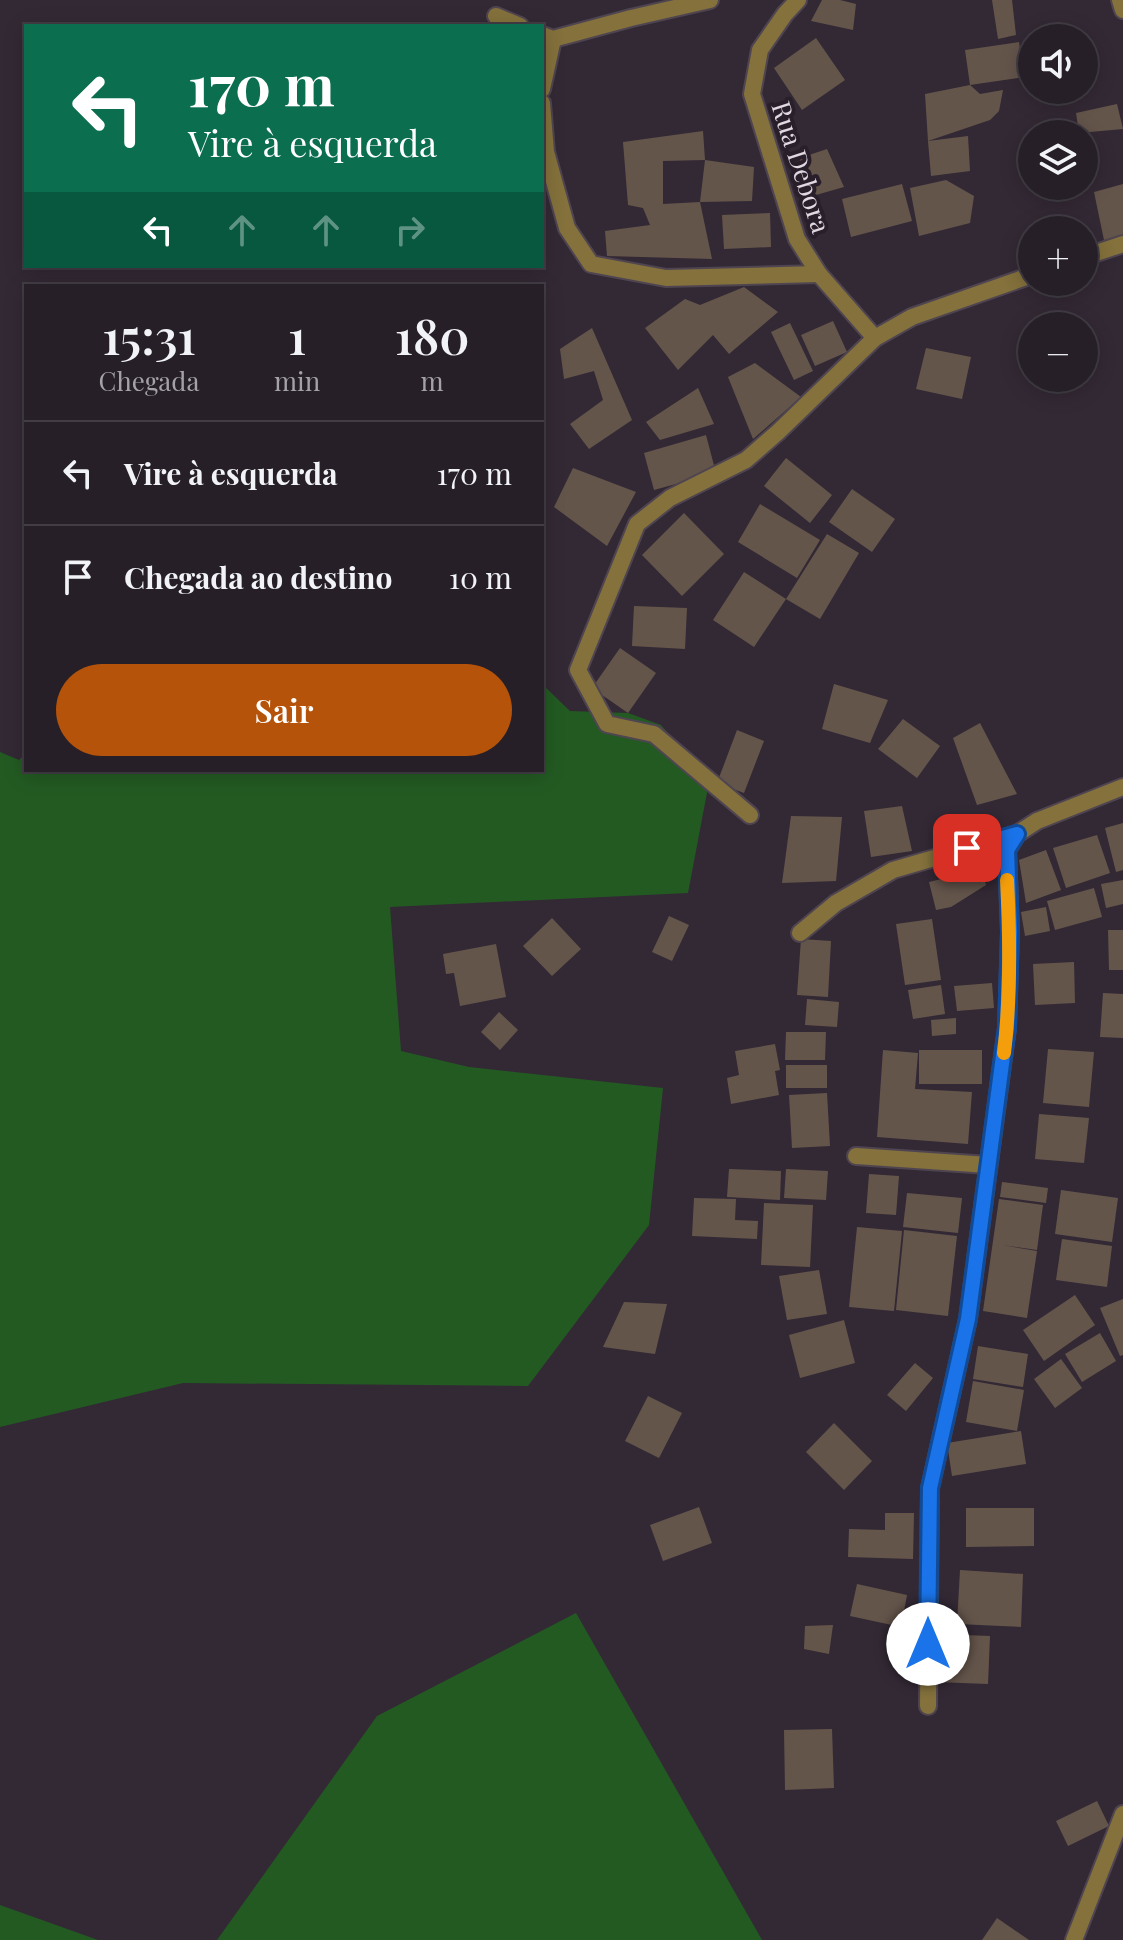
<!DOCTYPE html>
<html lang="pt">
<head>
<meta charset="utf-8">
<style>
  :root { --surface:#261f28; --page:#322c34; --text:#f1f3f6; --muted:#a4a2a8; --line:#423d45; --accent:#b45309 }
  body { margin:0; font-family:"Playfair Display",serif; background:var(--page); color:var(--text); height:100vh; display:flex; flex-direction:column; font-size:30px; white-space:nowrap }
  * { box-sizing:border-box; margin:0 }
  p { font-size:26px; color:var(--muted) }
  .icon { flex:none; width:44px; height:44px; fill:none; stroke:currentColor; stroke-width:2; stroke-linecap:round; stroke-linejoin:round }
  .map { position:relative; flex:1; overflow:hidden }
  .drawer { position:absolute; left:24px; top:284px; width:520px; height:488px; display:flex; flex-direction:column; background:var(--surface); border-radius:0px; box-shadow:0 4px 20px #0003,0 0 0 2px var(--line) }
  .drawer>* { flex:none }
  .top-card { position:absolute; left:24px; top:24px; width:520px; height:244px; border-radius:0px; box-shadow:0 4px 20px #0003,0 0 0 2px var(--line); background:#0b6e4f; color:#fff; overflow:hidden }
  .buttons { position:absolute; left:1018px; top:24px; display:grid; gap:16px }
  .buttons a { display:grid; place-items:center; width:80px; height:80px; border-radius:50%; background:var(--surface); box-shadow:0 4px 20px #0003,0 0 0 2px var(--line); font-size:40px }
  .pin { position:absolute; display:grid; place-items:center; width:68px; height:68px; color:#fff; margin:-34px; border-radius:16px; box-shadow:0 4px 12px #0006 }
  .me { position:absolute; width:88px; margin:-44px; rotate:0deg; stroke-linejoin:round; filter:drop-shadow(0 0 6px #0008) }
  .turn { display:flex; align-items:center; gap:28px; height:168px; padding:0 32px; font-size:36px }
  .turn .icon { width:104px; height:104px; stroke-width:2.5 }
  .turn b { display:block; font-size:56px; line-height:68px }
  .lanes { display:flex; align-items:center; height:76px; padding:0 32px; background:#0003; justify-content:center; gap:40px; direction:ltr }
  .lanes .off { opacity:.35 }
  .eta { display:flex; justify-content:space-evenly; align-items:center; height:136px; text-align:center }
  .eta b { font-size:48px; font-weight:600; line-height:56px }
  .cta { display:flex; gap:16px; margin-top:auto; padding:16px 32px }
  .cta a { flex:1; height:92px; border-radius:48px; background:var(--accent); color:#fff; font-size:32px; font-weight:600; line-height:92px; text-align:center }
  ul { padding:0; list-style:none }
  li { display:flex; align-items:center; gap:24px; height:104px; padding:0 32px; border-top:2px solid var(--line) }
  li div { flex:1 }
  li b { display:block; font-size:30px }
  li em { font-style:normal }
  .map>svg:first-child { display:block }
  .green { fill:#235a22 }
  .building { fill:#64554b; fill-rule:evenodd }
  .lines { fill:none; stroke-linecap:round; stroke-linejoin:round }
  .minor-casing { stroke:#4f4551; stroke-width:20 }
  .minor { stroke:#84713c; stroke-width:16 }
  .route-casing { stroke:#114b97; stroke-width:20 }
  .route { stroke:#1a73e8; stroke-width:14 }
  .slow { stroke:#f59e0b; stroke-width:14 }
  .labels { text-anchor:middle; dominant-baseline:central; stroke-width:8; stroke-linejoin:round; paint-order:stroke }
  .street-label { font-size:26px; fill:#e0d9e1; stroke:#291f2b }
</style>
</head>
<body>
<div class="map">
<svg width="1123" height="1940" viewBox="0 0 1123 1940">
  <rect width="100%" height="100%" fill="#332935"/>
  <g class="green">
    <path d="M542,684L570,711L628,713L661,725L709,782L688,893L390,907L401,1051L469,1067L663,1088L649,1225L528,1386L183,1383L0,1427V752L19,760L26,753V770H542Z"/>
    <path d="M576,1613L762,1940H217L377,1716Z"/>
    <path d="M0,1905L98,1940H0Z"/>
  </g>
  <g class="building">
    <path d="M822,0H840L856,4L853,30L811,21Z"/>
    <path d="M992,0H1012L1016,35L998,39Z"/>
    <path d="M816,38L845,80L802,110L774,68Z"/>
    <path d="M1019,42L1024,77L970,85L965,50Z"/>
    <path d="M970,85L980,94L1003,90L999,111L990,120L928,141L925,94Z"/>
    <path d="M1117,104L1123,129L1079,133L1076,113Z"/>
    <path d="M703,131L705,160L754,167L752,201L700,202L712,259L607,256L605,231L650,225L643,208L628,205L623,142ZM705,160L700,202L663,204V161Z"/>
    <path d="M968,136L970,171L931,176L928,141Z"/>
    <path d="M827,149L844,187L802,199L800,158Z"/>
    <path d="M946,180L974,196L970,223L919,236L910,188Z"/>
    <path d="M902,184L912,221L851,237L842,199Z"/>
    <path d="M1123,184V237L1105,245L1094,192Z"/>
    <path d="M770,213L771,247L724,249L722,215Z"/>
    <path d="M744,287L778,312L729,354L713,335L678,370L645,328L685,299L700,305Z"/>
    <path d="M833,321L847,352L815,366L801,335Z"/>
    <path d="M790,323L813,371L794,380L771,332Z"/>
    <path d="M592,328L632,420L589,449L570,424L603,400L594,371L564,379L560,349Z"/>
    <path d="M926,348L971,357L962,399L916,389Z"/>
    <path d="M755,363L801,397L753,439L728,377Z"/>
    <path d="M698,388L714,424L660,440L646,422Z"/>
    <path d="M706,435L716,473L654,490L644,453Z"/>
    <path d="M786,458L832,495L810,523L764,486Z"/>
    <path d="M573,468L636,492L607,546L554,507Z"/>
    <path d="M852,489L895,519L872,552L829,522Z"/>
    <path d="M760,504L820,540L797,578L738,542Z"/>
    <path d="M684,513L724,554L682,596L642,555Z"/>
    <path d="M827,534L859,553L820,619L786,599L754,647L713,620L744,572L786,599Z"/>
    <path d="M634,606L687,608L685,649L632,646Z"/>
    <path d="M620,648L656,673L628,713L592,688Z"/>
    <path d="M834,684L888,700L870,743L822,729Z"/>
    <path d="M903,719L940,746L917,778L878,749Z"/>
    <path d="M980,723L1017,794L977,805L953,738Z"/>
    <path d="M737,730L764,741L744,793L717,783Z"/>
    <path d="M902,806L912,851L871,857L864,811Z"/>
    <path d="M791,816L842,817L836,881L782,883Z"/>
    <path d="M1123,823V870L1116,872L1105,828Z"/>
    <path d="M1097,835L1110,873L1066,888L1053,848Z"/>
    <path d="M1046,850L1061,890L1026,903L1019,860Z"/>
    <path d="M982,869L986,885L951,907L936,910L929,882Z"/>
    <path d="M1123,880V904L1106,908L1101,884Z"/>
    <path d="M1094,888L1102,917L1055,930L1047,901Z"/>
    <path d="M1046,907L1050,931L1025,936L1021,912Z"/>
    <path d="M669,916L689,925L672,961L652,952Z"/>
    <path d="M552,918L581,949L552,976L523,946Z"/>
    <path d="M932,919L941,980L905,985L896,924Z"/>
    <path d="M1108,930H1123V970H1109Z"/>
    <path d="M801,939L831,941L828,997L797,995Z"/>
    <path d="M496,944L506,997L460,1006L454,973L446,974L443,954Z"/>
    <path d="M1074,962L1075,1003L1035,1005L1033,964Z"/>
    <path d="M992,983L994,1008L957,1011L954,986Z"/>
    <path d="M941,985L945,1014L913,1019L908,990Z"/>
    <path d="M1103,993L1123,994V1038L1100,1037Z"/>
    <path d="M807,999L839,1002L837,1027L805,1025Z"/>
    <path d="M499,1012L518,1030L500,1050L481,1032Z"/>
    <path d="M956,1018V1034L932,1036L931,1020Z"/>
    <path d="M786,1032H826L825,1060H785Z"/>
    <path d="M775,1044L780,1070L775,1071L779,1095L731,1104L727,1078L739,1075L735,1051Z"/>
    <path d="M1048,1049L1094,1052L1089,1107L1043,1103Z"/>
    <path d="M883,1050L918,1053L915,1089L972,1092L968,1144L877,1137Z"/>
    <rect x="919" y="1050" width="63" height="34"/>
    <rect x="786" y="1065" width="41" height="23"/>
    <path d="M827,1093L830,1146L792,1148L789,1095Z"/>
    <path d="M1039,1114L1089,1118L1084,1163L1035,1159Z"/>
    <path d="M729,1169L781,1171L780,1200L727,1197Z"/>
    <path d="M786,1169L828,1171L826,1200L784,1198Z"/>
    <path d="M869,1174L899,1176L896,1215L866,1213Z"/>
    <path d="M1002,1182L1048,1188L1046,1203L1000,1197Z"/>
    <path d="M1061,1190L1118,1198L1112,1242L1055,1234Z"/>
    <path d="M907,1193L962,1198L958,1233L903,1227Z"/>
    <path d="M694,1198L736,1199L735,1220L758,1221L757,1239L692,1236Z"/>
    <path d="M999,1199L1043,1205L1037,1250L1002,1245L1037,1251L1027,1318L983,1311Z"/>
    <path d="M764,1203L813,1205L810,1267L761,1265Z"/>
    <path d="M857,1227L902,1231L894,1311L849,1307Z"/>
    <path d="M904,1230L957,1236L948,1316L896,1310Z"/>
    <path d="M1062,1239L1112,1246L1107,1287L1056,1280Z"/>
    <path d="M819,1270L827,1314L787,1320L779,1276Z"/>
    <path d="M1075,1295L1095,1325L1044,1361L1023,1330Z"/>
    <path d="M1123,1299V1355L1120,1356L1100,1308Z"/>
    <path d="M624,1302L667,1304L655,1354L603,1347Z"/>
    <path d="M844,1320L855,1363L800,1378L789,1335Z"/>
    <path d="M1100,1333L1116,1361L1082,1382L1065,1354Z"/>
    <path d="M978,1346L1028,1354L1023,1387L973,1379Z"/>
    <path d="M1061,1359L1082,1388L1055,1408L1034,1379Z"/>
    <path d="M915,1363L933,1378L906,1411L887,1395Z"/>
    <path d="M973,1381L1024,1390L1017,1431L966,1422Z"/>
    <path d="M648,1396L682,1413L659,1458L625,1441Z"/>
    <path d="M834,1423L872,1461L844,1490L806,1452Z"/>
    <path d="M1021,1431L1026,1464L952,1476L947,1443Z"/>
    <path d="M699,1507L712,1543L663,1561L650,1525Z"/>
    <path d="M966,1508H1034V1546L966,1547Z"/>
    <path d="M885,1513H914L913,1559L848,1557L849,1529L885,1530Z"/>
    <path d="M960,1570L1023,1574L1021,1627L957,1624Z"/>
    <path d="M857,1584L907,1595L901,1627L850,1616Z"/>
    <path d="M833,1625L829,1654L804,1649L805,1626Z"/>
    <path d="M938,1634L990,1636L988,1684L935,1682Z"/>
    <path d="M832,1729L834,1788L785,1790L784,1730Z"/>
    <path d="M1097,1801L1109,1826L1068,1846L1056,1821Z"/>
    <path d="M997,1918L1029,1940H982Z"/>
  </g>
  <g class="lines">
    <defs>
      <g id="minor">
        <path d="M798,0L785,14L760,50L752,94L797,239L819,274L875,338"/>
        <path d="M1120,0L1123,10"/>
        <path d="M496,16L520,26"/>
        <path d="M542,35L553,39L631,18L710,0"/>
        <path d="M542,89L553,39"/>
        <path d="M542,103L546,152L567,228L591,264L666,278L819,274"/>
        <path d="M1084,257L1123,244"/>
        <path d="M750,815L654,734L607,724L578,670L637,524L670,498L746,460L778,432L875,338L912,317L1032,275"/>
        <path d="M800,933L836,903L893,870L1017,834"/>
        <path d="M856,1156L988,1165"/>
        <path d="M928,1706L930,1488L968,1319L1007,1028L1010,932L1007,850L1017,834L1037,821L1123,787"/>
        <path d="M1074,1940L1123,1814"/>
      </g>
    </defs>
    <use href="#minor" class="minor-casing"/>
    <use href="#minor" class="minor"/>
  </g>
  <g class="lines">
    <defs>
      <path id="route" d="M928,1644L930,1488L968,1319L1003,1056L1007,1028L1010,932L1007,850L1017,834L967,848"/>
    </defs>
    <use href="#route" class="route-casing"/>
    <use href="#route" class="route"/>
    <path class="slow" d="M1004,1053C1011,996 1010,937 1007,880"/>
  </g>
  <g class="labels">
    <g class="street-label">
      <text transform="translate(802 167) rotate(72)">Rua Debora</text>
    </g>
  </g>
</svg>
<div class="buttons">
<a><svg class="icon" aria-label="sound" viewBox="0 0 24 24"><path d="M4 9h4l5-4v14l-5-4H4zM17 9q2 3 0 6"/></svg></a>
<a><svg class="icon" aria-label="layers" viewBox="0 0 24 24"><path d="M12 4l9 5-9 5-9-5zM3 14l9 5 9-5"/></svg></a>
<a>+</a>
<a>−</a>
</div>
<div class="pin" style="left:967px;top:848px;background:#d93025"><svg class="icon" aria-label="arrive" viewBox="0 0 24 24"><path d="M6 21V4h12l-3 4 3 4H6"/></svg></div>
<svg class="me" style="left:928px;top:1644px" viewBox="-20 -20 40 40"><circle r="19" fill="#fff"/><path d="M0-13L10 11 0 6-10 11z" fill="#1a73e8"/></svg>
<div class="top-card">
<div class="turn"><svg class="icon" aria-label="left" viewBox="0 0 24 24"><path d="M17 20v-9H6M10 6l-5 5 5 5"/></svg><div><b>170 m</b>Vire à esquerda</div></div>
<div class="lanes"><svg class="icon" aria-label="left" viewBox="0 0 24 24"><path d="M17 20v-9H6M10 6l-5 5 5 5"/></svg><svg class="icon off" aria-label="ahead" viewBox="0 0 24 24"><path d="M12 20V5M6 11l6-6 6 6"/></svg><svg class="icon off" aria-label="ahead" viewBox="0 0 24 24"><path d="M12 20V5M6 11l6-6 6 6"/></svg><svg class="icon off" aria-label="right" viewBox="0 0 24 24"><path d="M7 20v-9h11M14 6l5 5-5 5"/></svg></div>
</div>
<section class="drawer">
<div class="eta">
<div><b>15:31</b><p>Chegada</p></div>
<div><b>1</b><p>min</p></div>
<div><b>180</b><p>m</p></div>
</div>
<ul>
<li><svg class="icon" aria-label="left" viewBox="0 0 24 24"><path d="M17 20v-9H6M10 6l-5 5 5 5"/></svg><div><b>Vire à esquerda</b></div><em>170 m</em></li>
<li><svg class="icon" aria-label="arrive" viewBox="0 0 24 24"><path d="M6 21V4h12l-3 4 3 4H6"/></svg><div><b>Chegada ao destino</b></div><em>10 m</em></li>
</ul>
<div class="cta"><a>Sair</a></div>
</section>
</div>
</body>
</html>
